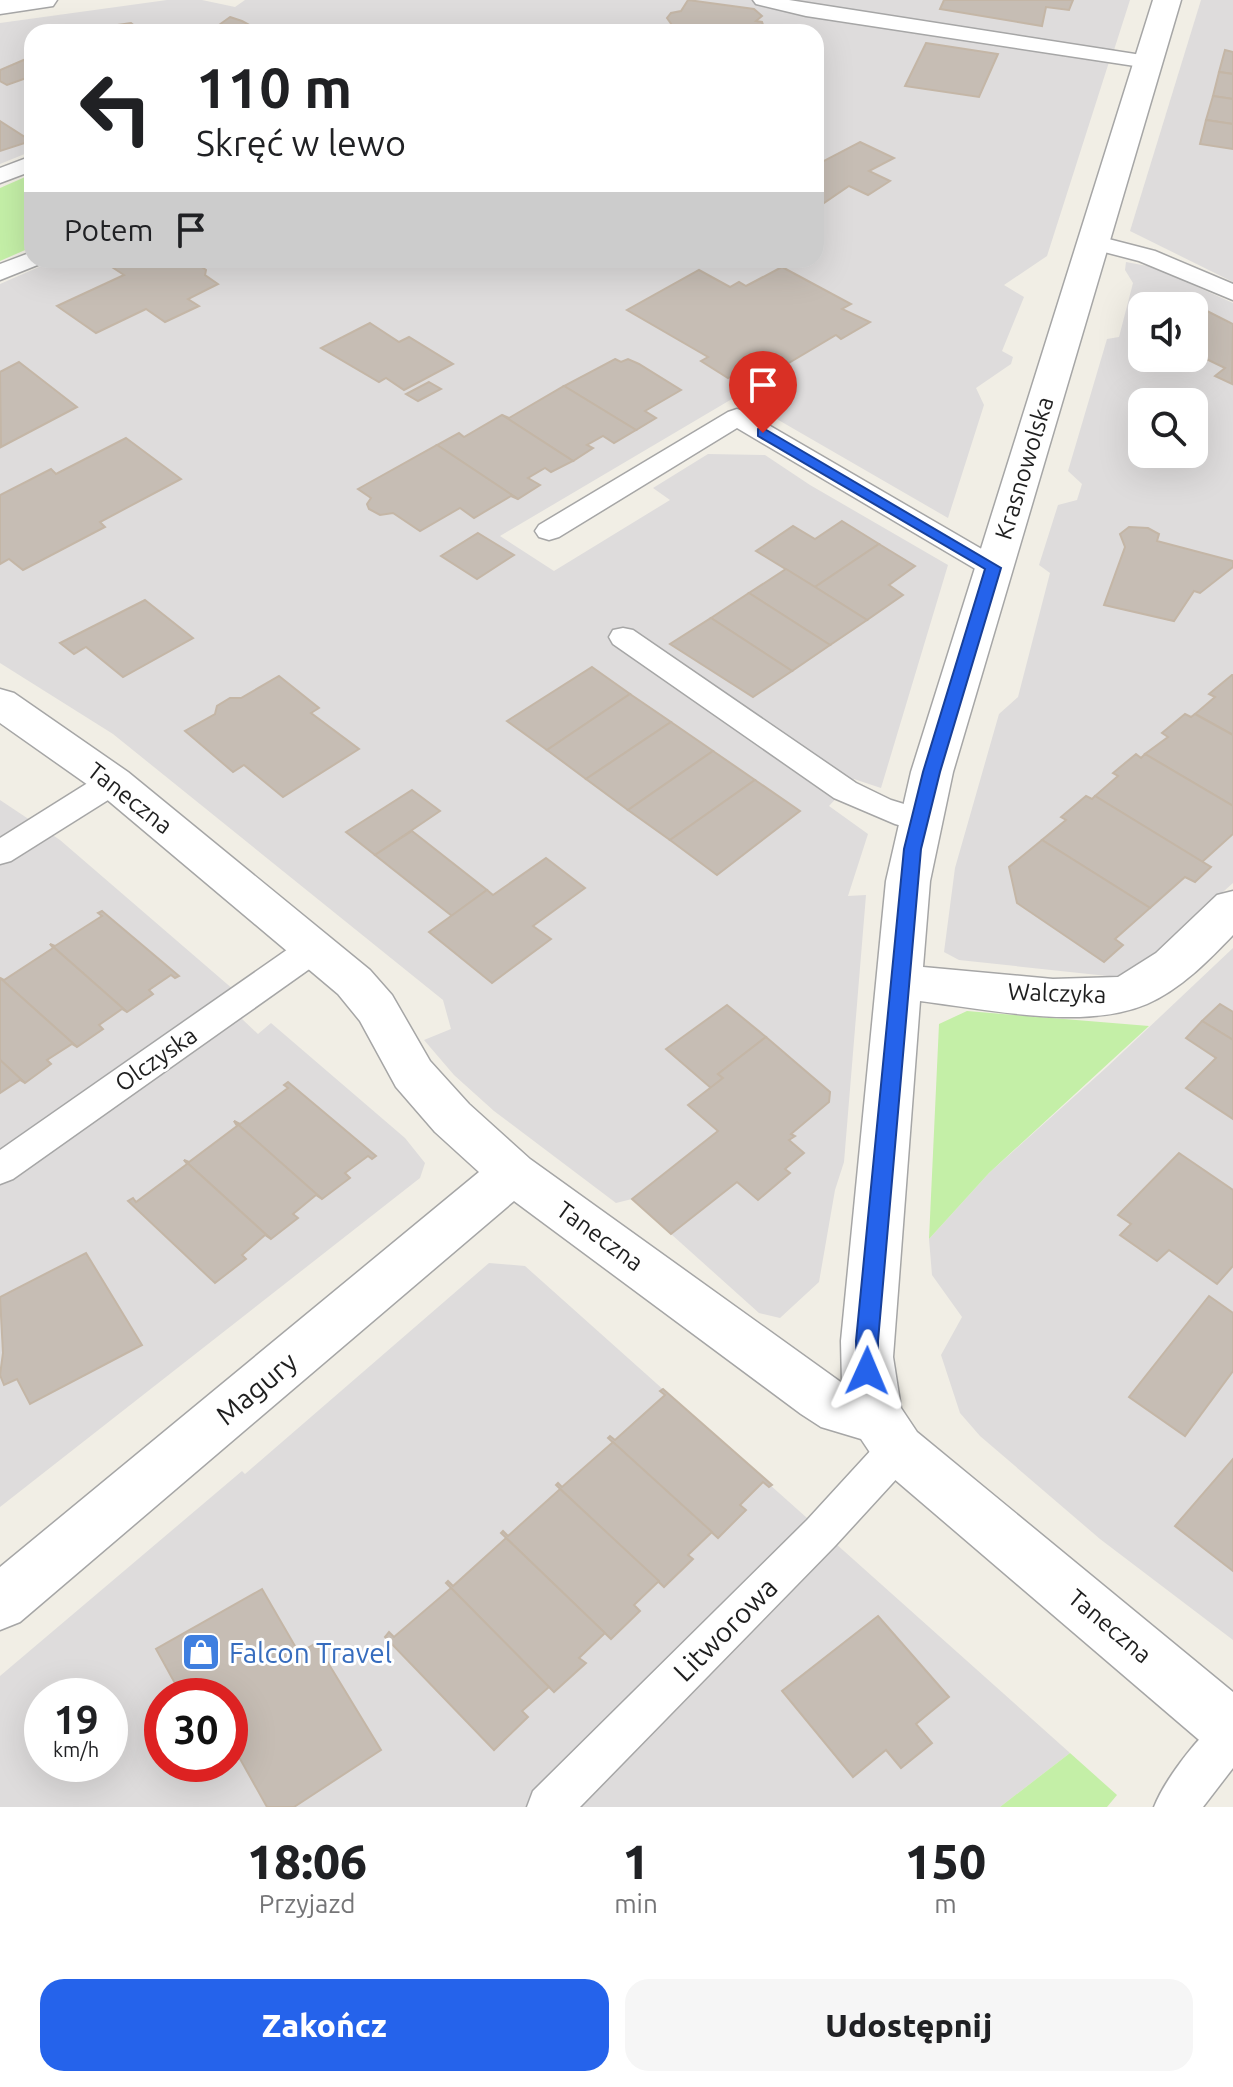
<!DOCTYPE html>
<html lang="pl">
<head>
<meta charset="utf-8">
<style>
  :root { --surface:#fff; --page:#f6f6f6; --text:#202124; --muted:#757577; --accent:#2563eb }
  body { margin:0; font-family:Ubuntu,sans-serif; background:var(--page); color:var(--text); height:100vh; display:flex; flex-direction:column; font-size:30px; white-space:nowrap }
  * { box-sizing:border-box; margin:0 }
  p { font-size:26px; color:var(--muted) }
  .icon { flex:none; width:44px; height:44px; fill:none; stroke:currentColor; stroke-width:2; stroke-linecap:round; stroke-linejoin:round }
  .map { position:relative; height:1807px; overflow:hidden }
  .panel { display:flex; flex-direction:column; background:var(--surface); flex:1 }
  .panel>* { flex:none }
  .guide { position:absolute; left:24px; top:24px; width:800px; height:244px; border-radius:24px; box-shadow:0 8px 32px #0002; background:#fff; color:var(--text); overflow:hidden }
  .fabs { position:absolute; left:1128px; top:292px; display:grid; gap:16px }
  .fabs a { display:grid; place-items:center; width:80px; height:80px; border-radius:16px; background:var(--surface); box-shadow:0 8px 32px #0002; font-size:40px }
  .speed { position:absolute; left:24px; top:1678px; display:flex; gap:16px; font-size:40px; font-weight:700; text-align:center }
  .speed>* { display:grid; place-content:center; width:104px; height:104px; border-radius:50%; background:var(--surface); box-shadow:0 8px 32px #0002; line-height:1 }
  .speed small { font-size:20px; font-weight:400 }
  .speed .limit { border:12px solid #d22; background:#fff; color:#111 }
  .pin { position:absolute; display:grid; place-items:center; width:68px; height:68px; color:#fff; margin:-82px -34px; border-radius:50% 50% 50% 0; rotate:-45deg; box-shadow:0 0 8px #0007 }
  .pin .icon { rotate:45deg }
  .me { position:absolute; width:88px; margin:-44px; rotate:1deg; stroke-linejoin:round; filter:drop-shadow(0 0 6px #0008) }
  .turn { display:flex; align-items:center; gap:28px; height:168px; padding:0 40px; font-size:36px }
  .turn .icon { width:104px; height:104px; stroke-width:2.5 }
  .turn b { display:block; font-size:56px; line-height:68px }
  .then { display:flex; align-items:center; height:76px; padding:0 40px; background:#0003; gap:16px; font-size:30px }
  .eta { display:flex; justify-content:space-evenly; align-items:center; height:136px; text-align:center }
  .eta b { font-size:48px; font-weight:800; line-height:56px }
  .primary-button { display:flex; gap:16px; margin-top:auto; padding:16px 40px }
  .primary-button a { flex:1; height:92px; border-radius:24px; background:var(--accent); color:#fff; font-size:32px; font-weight:800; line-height:92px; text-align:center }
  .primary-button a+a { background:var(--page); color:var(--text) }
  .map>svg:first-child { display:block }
  .residential { fill:#dedcdc; fill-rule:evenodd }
  .grass { fill:#c4efa7 }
  .building { fill:#c6bdb4; stroke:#c4b6a6; stroke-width:2 }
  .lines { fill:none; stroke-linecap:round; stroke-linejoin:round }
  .service-casing { stroke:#a6a6a6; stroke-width:3 }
  .minor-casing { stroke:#a6a6a6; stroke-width:3 }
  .service { fill:#fff; fill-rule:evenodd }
  .minor { fill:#fff; fill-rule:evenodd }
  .route { fill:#2563eb; stroke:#184099; stroke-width:2 }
  .labels { text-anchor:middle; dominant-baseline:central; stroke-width:6; stroke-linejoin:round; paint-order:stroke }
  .street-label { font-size:24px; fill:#1f1f1f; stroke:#fff }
  .near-street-label { font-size:28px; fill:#1f1f1f; stroke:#fff }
  .near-shop-label { font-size:28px; fill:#366cbe; stroke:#fff; text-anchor:start }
</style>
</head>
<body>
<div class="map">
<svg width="1233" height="1807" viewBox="0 0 1233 1807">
  <rect width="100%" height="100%" fill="#f1eee5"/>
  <g class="residential">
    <path d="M167,0H202L235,7L245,0H1130L1114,50L1034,38L1031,44L1109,62L1047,256L1004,285L1024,297L1002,351L1013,357L1011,364L976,388L984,405L948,518L737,396L500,536L554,571L670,500L653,488L708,454L765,455L810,485L948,565L881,788L854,779L829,806L868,834L848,896L866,895L844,1162L835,1190L819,1282L780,1318L759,1313L632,1199L616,1203L494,1111L454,1075L424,1040L451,1029L443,1000L113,734L0,663V284L55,260H816V32H32V151L0,164V23Z"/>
    <path d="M1201,0H1233V282L1130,231Z"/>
    <path d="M1126,262L1153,267L1233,303V883L1126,978L959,960L944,952L955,868L999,714L1018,697L1050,573L1039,565L1058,505L1077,500L1082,484L1068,471L1107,339L1119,337L1133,283L1125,270ZM1142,306H1194V358H1142ZM1142,402H1194V454H1142Z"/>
    <path d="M0,800L60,840L256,1009L242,1019L258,1034L271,1023L405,1138L425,1163L420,1178L0,1507Z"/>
    <path d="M1233,948V1640L1100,1539L980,1436L960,1413L941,1355L962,1317L932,1275L929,1239L989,1173L1107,1067Z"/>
    <path d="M489,1263L525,1266L1070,1753L1000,1807H0V1676L242,1471L245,1474ZM42,1696H110V1764H42ZM162,1696H230V1764H162Z"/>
  </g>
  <g class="grass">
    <path d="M32,174V247L0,261V188Z"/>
    <path d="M967,1011L1149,1026L989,1173L929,1239L939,1024Z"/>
    <path d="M1070,1753L1117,1795L1107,1807H1000Z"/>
  </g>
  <g class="building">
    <path d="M688,0L754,9L762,16L756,21L762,22L764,28L762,32H691L694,28L672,25L667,18L671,13L681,11Z"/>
    <path d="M944,0H1073L1069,10L1046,7L1042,26L940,9Z"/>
    <path d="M230,17L242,21L262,32L212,30Z"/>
    <path d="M131,23L142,32H68Z"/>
    <path d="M926,43L998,54L979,97L905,86Z"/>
    <path d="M1225,50L1233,52V74L1219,72Z"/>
    <path d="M26,59L32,63V76L7,85L0,81V70Z"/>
    <path d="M1219,72L1233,74V99L1213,96Z"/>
    <path d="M1213,96L1233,99V124L1206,120Z"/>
    <path d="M1206,120L1233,124V149L1200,144Z"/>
    <path d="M0,121L31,141L0,151Z"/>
    <path d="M860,142L894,158L869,171L890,181L868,195L849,186L821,205L816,202V165Z"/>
    <path d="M112,260H181L190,265H199L206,270L205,275L218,284L188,299L199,306L165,322L146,309L96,333L57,306L124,275L106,263Z"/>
    <path d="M782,267L851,304L842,309L870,322L841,339L836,335L755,383L736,373L728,378L701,361L708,357L627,310L699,270L730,287L739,282L746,286Z"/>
    <path d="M1207,311L1233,324L1232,384L1215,376L1225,368L1194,353V321Z"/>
    <path d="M370,323L399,342L409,337L453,364L404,390L386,378L379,382L321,348Z"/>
    <path d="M615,359L621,362L628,359L639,364L681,390L645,411L656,418L636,430L564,386Z"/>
    <path d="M19,362L77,407L1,447L0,372Z"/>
    <path d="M429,382L441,389L418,401L406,394Z"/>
    <path d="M564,386L636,430L614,443L603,436L587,445L593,448L573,461L502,415L509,418Z"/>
    <path d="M502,415L573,461L551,472L545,468L528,478L540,485L518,499L437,445L459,433L464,437Z"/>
    <path d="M126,438L181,479L100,522L105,527L23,570L9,559L0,564V495L51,469L56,474Z"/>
    <path d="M437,445L518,499L511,496L474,518L460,508L420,531L393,513L380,515L369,509L367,504L371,498L358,489Z"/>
    <path d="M842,521L879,544L815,587L756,551L793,526L815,539Z"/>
    <path d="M1129,527L1148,528L1159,534L1157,541L1233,561V567L1200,593L1194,591L1174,621L1104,605L1125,547L1120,534Z"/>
    <path d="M478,533L514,555L477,579L441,556Z"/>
    <path d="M879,544L915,566L889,585L903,595L867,620L815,587Z"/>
    <path d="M786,569L815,587L867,620L830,645L749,593Z"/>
    <path d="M749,593L830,645L792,671L711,618Z"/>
    <path d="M145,600L193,638L123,677L86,647L74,654L60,643Z"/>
    <path d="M711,618L792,671L753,697L670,644Z"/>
    <path d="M592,667L630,694L547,750L507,721Z"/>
    <path d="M1232,675H1233V735L1195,714L1215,697L1209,694Z"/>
    <path d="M279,676L319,708L311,713L359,749L283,797L244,765L233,772L185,731L215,714L217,706L230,698H241Z"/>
    <path d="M630,694L671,722L586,779L547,750Z"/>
    <path d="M1185,714L1191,717L1195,714L1233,735V806L1145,754L1168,737L1162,733Z"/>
    <path d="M671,722L713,751L628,810L586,779Z"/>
    <path d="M713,751L755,780L670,840L628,810Z"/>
    <path d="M1136,754L1141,758L1145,754L1233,806V834L1202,862L1095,796L1118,776L1113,773Z"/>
    <path d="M755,780L800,811L717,875L670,840Z"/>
    <path d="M412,790L440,811L375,855L346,832Z"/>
    <path d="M1086,796L1092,799L1095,796L1211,867L1195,882L1185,877L1150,908L1042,840L1066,820L1061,817Z"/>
    <path d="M412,831L487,890L452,916L375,855Z"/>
    <path d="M1042,840L1150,908L1115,939L1123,945L1104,962L1017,903L1009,867Z"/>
    <path d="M546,858L585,888L533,926L551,939L492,983L429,932L487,890L493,895Z"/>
    <path d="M102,911L179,976L175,978L171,975L149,990L153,994L127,1012L50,944L55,946L102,916L98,913Z"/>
    <path d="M50,944L127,1012L122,1009L99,1025L103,1029L77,1047L0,978L4,980L53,948Z"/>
    <path d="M0,978L77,1047L72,1044L47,1060L51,1064L25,1083L0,1060Z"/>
    <path d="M1220,1004L1233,1012V1040L1202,1021Z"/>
    <path d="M727,1005L766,1037L718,1074L723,1078L711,1088L666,1049Z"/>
    <path d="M1202,1021L1233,1040V1119L1186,1088L1216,1058L1186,1038Z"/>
    <path d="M766,1037L830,1092L829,1102L791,1134L795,1136L789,1140L804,1153L785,1169L790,1173L758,1200L737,1182L671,1234L632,1199L718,1131L688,1105L723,1078L718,1074Z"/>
    <path d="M0,1060L25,1083L20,1080L0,1093Z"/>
    <path d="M288,1082L376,1156L372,1159L368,1156L345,1173L350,1178L322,1199L234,1121L240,1124L288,1088L284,1085Z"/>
    <path d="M234,1121L322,1199L316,1195L293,1214L298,1218L271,1239L184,1160L189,1162L237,1126Z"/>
    <path d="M1179,1153L1233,1190V1266L1217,1284L1169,1250L1157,1261L1120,1235L1131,1224L1118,1215Z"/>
    <path d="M184,1160L271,1239L265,1235L242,1255L246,1259L215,1283L128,1201L133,1198L136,1202L187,1164Z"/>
    <path d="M86,1253L142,1345L30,1404L17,1379L4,1385L0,1375L3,1353L0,1297Z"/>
    <path d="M1209,1296L1233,1313V1371L1185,1436L1129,1397Z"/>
    <path d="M663,1389L772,1485L769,1487L763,1482L740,1505L746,1510L718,1538L608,1438L610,1436L615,1440L665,1395L660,1391Z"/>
    <path d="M613,1442L712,1532L688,1555L693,1559L664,1587L556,1485L558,1483L562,1487Z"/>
    <path d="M1233,1459V1571L1175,1526Z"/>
    <path d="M560,1489L659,1581L634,1605L640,1611L611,1639L501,1533L503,1531L508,1536Z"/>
    <path d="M506,1538L605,1633L579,1658L586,1663L554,1692L446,1583L448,1581L453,1586Z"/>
    <path d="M451,1588L549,1687L522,1711L528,1717L494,1750L385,1637L389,1632L394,1637Z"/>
    <path d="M262,1589L299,1653L316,1643L381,1750L294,1807H267L239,1757L230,1763V1696H182L156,1649Z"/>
    <path d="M878,1616L949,1697L916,1724L932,1743L901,1768L886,1750L853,1777L782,1691Z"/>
  </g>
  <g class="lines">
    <defs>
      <g id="service">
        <path d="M753,0H789L1148,56L1158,62L1148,68L806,16L756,4Z"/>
        <path d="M32,156V171L0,183V168Z"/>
        <path d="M1093,235L1155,251L1233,284V300L1139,261L1085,247L1081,242L1085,237Z"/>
        <path d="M32,252V260H43L40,264L0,280V264Z"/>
        <path d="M737,409L746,412L1004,562L1008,568L1004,574L994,577L984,574L737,428L559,537L549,540L539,537L535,531L539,525L728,412Z"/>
        <path d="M623,628L633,630L856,783L891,800L930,812L934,820L930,828L919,831L895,824L834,798L613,644L609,637L613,630Z"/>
        <path d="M113,771L124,774L128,782L124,790L11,861L0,864V838L102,774Z"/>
        <path d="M313,937L325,940L329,949L325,958L13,1179L0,1184V1150L301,940Z"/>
        <path d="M898,1431L912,1436L918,1449L912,1462L835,1546L580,1807H527L533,1791L807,1520L884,1436Z"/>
        <path d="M1233,1712V1768L1203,1807H1154C1165,1779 1206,1723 1233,1712Z"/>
      </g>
      <g id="minor">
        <path d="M0,0H57L53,6L0,14Z"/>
        <path d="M1153,0H1181L953,772L930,881L923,967L1053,979L1118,977L1156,953L1217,895L1233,891V935C1208,961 1181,989 1147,1004C1085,1031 986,1009 920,1001L893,1357L901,1408L917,1432L1233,1692V1759L1212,1751L879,1466L861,1439L821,1427L801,1414L514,1201L20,1622L0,1630V1567L479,1172L435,1132L396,1087L360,1021L338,994L98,792L0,723V689L14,693L128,772L370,970L392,995L430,1061L469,1104L530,1159L842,1383L841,1341L886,881L911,772Z"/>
      </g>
    </defs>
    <use href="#service" class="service-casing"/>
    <use href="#minor" class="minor-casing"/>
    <use href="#service" class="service"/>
    <use href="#minor" class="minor"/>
  </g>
  <path class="route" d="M763,428L1001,568L940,772L921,849L878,1341V1371L875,1378L867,1381L860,1378L857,1371L856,1341L904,849L923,772L985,569L758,436V429Z"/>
  <defs>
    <symbol id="shop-square" viewBox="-11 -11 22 22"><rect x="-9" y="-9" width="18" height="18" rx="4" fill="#3f7fe0" stroke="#fff"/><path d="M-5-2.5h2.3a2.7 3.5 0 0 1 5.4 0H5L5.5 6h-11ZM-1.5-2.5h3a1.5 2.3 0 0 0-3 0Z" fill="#fff"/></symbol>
  </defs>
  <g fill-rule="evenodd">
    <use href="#shop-square" x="179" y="1630" width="44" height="44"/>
  </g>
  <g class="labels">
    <g class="street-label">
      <text transform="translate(1024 468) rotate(-73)">Krasnowolska</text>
      <text transform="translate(130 798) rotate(38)">Taneczna</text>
      <text transform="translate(1057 993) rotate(2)">Walczyka</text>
      <text transform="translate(156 1059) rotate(-35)">Olczyska</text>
      <text transform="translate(600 1236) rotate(36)">Taneczna</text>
      <text transform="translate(1110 1626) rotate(40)">Taneczna</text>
    </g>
    <g class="near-street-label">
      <text transform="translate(256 1388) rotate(-40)">Magury</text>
      <text transform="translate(725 1629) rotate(-45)">Litworowa</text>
    </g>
    <g class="near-shop-label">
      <text x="229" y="1652">Falcon Travel</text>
    </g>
  </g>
</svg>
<div class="fabs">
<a><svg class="icon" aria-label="sound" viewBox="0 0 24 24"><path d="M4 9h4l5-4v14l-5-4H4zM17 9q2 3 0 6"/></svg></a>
<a><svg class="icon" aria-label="search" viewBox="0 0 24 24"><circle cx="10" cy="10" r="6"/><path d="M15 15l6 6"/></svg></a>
</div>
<div class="speed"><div>19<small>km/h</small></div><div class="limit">30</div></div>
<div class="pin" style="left:763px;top:433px;background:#d93025"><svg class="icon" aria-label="arrive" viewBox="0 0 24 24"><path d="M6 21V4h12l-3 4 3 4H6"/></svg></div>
<svg class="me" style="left:867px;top:1371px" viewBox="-20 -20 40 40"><path d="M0-17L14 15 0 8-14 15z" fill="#2563eb" stroke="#fff" stroke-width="4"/></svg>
<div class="guide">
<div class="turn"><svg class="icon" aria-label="left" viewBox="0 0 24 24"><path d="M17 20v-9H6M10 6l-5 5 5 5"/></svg><div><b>110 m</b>Skręć w lewo</div></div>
<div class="then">Potem<svg class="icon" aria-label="arrive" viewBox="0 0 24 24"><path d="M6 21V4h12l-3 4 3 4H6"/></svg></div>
</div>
</div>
<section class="panel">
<div class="eta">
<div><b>18:06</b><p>Przyjazd</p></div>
<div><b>1</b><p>min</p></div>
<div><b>150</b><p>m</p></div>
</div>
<div class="primary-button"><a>Zakończ</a><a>Udostępnij</a></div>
</section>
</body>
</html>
